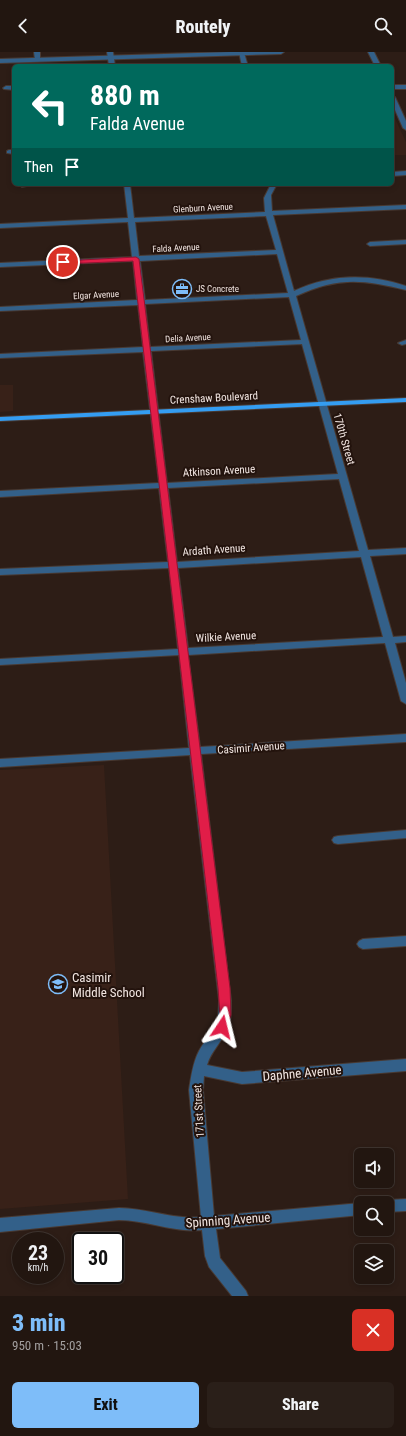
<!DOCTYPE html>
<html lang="en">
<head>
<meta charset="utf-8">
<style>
  :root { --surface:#221610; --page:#2a1f19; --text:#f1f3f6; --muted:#a29f9f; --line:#3f3530; --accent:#7ebdf9 }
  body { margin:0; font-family:"Roboto Condensed",sans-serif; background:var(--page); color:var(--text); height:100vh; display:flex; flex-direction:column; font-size:15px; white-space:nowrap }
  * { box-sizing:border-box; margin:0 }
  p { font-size:13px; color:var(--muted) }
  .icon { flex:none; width:22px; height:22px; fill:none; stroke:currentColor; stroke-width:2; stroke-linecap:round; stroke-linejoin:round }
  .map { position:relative; height:1244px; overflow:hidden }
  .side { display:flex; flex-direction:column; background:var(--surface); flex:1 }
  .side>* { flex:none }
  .top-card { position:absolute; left:12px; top:12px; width:382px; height:122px; border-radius:6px; box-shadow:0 2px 6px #0003,0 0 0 1px var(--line); background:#00695c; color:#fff; overflow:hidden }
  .tools { position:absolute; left:354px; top:1096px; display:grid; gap:8px }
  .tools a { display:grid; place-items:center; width:40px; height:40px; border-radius:6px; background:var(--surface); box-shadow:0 2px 6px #0003,0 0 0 1px var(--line); font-size:20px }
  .speed { position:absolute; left:12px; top:1180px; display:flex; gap:8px; font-size:20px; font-weight:700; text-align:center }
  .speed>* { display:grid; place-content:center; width:52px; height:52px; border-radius:50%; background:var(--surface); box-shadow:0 2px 6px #0003,0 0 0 1px var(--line); line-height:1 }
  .speed small { font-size:10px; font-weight:400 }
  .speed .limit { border:2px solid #111; border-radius:6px; background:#fff; color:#111 }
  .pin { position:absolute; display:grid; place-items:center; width:34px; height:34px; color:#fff; margin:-17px; border:2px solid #fff; border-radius:50%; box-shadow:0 1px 4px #0007 }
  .me { position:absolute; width:44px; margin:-22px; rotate:10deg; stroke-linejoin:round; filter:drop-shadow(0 0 3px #0008) }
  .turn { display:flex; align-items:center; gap:14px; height:84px; padding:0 12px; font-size:18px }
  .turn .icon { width:52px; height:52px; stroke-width:2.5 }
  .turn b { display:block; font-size:28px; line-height:34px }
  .then { display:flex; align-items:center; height:38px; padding:0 12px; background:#0003; gap:8px; font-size:15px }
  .round { display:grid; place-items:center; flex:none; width:42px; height:42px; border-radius:6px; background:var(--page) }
  .headline { display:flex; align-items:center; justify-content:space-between; height:68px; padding:0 12px }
  h1 { font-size:24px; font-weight:800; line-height:30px; color:var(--accent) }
  .primary-button { display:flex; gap:8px; margin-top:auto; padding:8px 12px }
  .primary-button a { flex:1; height:46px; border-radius:6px; background:var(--accent); color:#111; font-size:16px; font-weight:800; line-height:46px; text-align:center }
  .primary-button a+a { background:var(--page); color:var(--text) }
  header { display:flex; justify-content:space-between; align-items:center; height:52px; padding:0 12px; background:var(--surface); font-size:18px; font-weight:800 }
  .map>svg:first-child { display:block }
  .built { fill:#382118 }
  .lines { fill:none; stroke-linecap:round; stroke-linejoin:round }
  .minor-casing { stroke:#483932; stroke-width:2 }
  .tertiary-casing { stroke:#483932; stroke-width:2 }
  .primary-casing { stroke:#483932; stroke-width:2 }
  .minor { fill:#336089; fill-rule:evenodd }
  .tertiary { fill:#336089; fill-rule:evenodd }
  .primary { fill:#349df2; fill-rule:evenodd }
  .route { fill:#e11d48; stroke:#92132f }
  .labels { text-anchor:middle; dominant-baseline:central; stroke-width:4; stroke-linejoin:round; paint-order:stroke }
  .far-street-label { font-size:9px; fill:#f1e5e1; stroke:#23130d }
  .far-poi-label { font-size:9px; fill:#f1e5e1; stroke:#23130d; text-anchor:start }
  .street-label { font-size:11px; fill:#f1e5e1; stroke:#23130d }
  .near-poi-label { font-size:13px; fill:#f1e5e1; stroke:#23130d; text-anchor:start }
  .near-street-label { font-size:13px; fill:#f1e5e1; stroke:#23130d }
</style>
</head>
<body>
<header><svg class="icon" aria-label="back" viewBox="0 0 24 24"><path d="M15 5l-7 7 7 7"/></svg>Routely<svg class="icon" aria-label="search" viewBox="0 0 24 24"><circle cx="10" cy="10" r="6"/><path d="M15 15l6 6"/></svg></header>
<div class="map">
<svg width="406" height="1244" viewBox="0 0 406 1244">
  <rect width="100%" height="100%" fill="#2d1d16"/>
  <g class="built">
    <path d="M392,60L406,90V103H392Z"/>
    <path d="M0,333H13V359L0,360Z"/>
    <path d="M104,713L128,1147L0,1157V718Z"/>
  </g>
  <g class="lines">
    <defs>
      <g id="minor">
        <path d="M34,0H40V9L35,8Z"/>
        <path d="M107,0H113L115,14H109Z"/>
        <path d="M239,0L244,1L248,14H242Z"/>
        <rect x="392" y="33" width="14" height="4"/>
        <path d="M6,34H14V38L4,37L3,36Z"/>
        <path d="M9,98H14V102L7,101V99Z"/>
        <path d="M406,119V123L392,124V120Z"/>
        <path d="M24,132H36L22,135L21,134Z"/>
        <path d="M124,132H130L134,166L265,160L264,146L271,132H277L271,143L272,159L406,153V157L273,163L294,239C329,222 369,221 406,234V238C362,227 338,225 296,244L368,498L406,496V502L370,504L393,585L406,584V590L395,591L406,631V652L401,649L385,591L188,603L200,695L406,682V690L201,702L231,948C231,958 232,968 227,977C222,990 211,999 207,1013L242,1020L406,1007V1019L242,1032L204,1024L203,1038L214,1164L361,1151H362L361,1163L216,1177L220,1206L246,1239L248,1244H232L209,1215L205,1204L202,1178C174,1181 147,1168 119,1168L0,1180V1166L119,1156C147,1156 173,1168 201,1165L189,1038C191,1025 193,1010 199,999C212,976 219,977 219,948L190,703L0,715V707L189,696L179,603L0,613V607L178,597L169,516L0,523V517L168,510L159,436L0,445V439L159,431L143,300L0,306V302L143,295L138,253L0,259V255L137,248L133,209L0,215V211L132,205L128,170L0,176V172L128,166ZM266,164L276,198L139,204L135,170ZM277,202L288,241L145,248L140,209ZM289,245L301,288L150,295L145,252ZM302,292L338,422L167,431L151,299ZM339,427L359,499L177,510L168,436ZM361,505L383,585L188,596L178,516Z"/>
        <path d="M406,188V192L370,194L367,192L370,190Z"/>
        <path d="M406,288V292L402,293L398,291Z"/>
        <path d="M406,778V786L338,792L334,791L332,788L334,785L338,784Z"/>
        <path d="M406,884V894L363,897L359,895L357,892L359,889L363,887Z"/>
        <path d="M406,1147V1159L387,1160V1151H381L387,1148Z"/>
      </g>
      <g id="tertiary">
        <path d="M230,0H284L281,2L0,11V7Z"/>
        <path d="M368,0H374L381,14H375Z"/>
        <path d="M392,43L395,45L406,69V78L403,76L392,51Z"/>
      </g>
      <path id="primary" d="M406,346V350L0,369V365Z"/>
    </defs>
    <use href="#minor" class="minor-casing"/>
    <use href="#tertiary" class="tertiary-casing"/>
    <use href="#primary" class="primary-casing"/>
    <use href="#minor" class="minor"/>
    <use href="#tertiary" class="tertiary"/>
    <use href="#primary" class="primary"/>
  </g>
  <path class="route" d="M136,205L139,207L230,936L231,963L226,978L222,980L218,978L216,975L220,963L218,936L133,209L63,212L60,210L63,209Z"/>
  <defs>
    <symbol id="office-ring" viewBox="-11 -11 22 22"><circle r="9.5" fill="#23130d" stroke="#7ebdf9" stroke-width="1.5"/><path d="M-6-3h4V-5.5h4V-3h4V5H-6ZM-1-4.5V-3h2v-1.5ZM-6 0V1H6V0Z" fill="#7ebdf9"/></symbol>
    <symbol id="school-ring" viewBox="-11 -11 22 22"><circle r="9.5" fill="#23130d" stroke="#7ebdf9" stroke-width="1.5"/><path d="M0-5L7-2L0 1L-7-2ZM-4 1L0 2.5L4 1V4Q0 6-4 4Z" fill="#7ebdf9"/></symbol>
  </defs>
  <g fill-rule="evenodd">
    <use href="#office-ring" x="171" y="226" width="22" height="22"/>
    <use href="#school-ring" x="47" y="921" width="22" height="22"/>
  </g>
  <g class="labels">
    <g class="far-street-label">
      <text transform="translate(203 156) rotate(-3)">Glenburn Avenue</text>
      <text transform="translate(176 196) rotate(-3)">Falda Avenue</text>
      <text transform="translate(96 243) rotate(-3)">Elgar Avenue</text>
      <text transform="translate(188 286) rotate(-3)">Delia Avenue</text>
    </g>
    <g class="far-poi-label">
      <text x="196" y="237">JS Concrete</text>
    </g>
    <g class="street-label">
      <text transform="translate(214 346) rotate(-3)">Crenshaw Boulevard</text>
      <text transform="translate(344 387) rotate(74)">170th Street</text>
      <text transform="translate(219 419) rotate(-3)">Atkinson Avenue</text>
      <text transform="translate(214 498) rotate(-4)">Ardath Avenue</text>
      <text transform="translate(226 585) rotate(-3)">Wilkie Avenue</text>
      <text transform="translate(251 696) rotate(-4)">Casimir Avenue</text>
      <text transform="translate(199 1059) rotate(-93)">171st Street</text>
    </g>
    <g class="near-poi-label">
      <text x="72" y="925">Casimir<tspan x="72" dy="15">Middle School</tspan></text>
    </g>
    <g class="near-street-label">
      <text transform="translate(302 1021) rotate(-5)">Daphne Avenue</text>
      <text transform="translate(228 1168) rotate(-4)">Spinning Avenue</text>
    </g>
  </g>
</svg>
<div class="tools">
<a><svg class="icon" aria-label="sound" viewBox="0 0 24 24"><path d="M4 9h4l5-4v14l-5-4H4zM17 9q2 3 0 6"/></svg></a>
<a><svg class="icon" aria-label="search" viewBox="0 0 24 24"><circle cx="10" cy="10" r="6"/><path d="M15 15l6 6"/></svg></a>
<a><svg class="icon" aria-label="layers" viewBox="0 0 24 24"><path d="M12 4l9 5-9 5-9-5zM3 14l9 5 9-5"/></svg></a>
</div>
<div class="speed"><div>23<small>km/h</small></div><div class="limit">30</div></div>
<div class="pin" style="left:63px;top:210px;background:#d93025"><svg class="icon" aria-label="arrive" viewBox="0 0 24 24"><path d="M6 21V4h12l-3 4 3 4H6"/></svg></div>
<svg class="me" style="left:222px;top:975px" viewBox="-20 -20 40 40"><path d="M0-17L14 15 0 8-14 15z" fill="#e11d48" stroke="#fff" stroke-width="4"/></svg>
<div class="top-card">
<div class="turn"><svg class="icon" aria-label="left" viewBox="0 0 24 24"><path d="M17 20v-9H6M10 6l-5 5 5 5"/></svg><div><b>880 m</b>Falda Avenue</div></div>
<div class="then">Then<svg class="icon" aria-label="arrive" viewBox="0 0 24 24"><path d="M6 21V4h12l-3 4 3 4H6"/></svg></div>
</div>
</div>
<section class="side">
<div class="headline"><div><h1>3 min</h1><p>950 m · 15:03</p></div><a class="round" style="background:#d93025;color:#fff"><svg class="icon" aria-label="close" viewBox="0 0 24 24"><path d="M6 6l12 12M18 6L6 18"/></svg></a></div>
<div class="primary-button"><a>Exit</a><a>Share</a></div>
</section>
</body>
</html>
